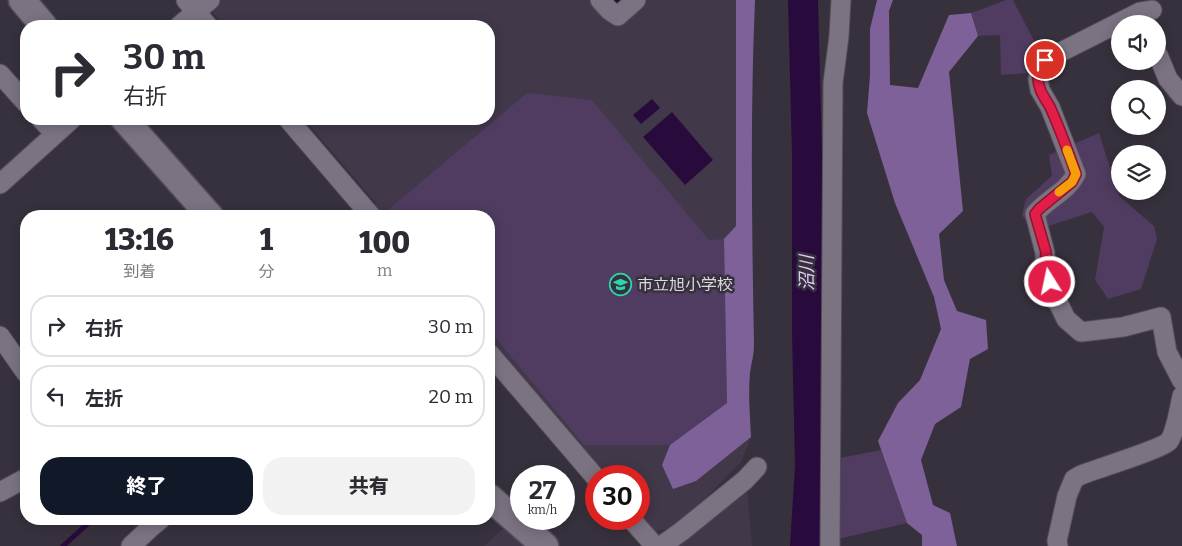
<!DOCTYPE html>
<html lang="ja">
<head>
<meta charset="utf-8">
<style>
  :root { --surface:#fff; --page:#f2f2f3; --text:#2b2b33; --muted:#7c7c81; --line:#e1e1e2; --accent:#111827 }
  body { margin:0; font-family:Bitter,"Noto Sans JP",serif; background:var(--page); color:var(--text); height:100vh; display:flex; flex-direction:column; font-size:19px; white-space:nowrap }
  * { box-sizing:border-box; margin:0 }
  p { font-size:16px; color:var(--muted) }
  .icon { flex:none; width:28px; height:28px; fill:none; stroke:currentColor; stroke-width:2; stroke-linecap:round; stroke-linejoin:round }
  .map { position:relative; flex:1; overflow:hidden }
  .drawer { position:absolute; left:20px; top:210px; width:475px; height:315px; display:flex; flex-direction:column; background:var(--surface); border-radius:20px; box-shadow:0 2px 12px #0003 }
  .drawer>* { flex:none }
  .hud { position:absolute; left:20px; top:20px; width:475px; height:105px; border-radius:20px; box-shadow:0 2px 12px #0003; background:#fff; color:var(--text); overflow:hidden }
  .controls { position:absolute; left:1111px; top:15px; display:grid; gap:10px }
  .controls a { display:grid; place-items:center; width:55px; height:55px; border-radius:50%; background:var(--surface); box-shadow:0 2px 12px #0003; font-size:25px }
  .speed { position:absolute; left:510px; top:465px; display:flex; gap:10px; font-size:25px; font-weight:700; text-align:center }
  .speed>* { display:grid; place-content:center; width:65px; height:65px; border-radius:50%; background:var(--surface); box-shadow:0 2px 12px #0003; line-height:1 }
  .speed small { font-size:12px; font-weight:400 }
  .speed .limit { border:8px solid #d22; background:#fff; color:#111 }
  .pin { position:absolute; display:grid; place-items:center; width:42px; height:42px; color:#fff; margin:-21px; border:2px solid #fff; border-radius:50%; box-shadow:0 1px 5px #0007 }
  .me { position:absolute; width:55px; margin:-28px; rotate:350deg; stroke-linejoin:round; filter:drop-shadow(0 0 4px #0008) }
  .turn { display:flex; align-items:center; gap:18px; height:105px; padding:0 20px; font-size:22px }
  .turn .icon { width:65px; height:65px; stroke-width:2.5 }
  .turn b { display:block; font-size:35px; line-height:42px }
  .eta { display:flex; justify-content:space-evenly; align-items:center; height:85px; text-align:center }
  .eta b { font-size:30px; font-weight:800; line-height:35px }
  .button { display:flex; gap:10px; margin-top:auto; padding:10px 20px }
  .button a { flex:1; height:58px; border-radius:20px; background:var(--accent); color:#fff; font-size:20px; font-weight:800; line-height:58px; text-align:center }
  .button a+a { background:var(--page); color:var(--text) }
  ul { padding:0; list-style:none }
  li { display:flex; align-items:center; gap:15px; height:62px; margin:0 10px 8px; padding:0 10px; border:2px solid var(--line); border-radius:20px }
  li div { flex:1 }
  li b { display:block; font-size:19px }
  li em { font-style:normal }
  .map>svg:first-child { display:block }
  .built { fill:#41384a }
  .green { fill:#4f3c60 }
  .forest { fill:#7e6199 }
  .water { fill:#280b3c }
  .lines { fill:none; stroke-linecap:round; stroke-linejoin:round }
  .stream { stroke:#280b3c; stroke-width:5 }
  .river { stroke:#280b3c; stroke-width:30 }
  .street-casing { stroke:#544e58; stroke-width:21 }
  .secondary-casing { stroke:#544e58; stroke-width:29 }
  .street { stroke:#7b7382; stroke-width:19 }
  .secondary { stroke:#7b7382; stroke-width:26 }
  .route-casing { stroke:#92132f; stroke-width:12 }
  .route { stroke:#e11d48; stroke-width:9 }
  .slow { stroke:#f59e0b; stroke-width:9 }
  .labels { text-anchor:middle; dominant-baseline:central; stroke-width:5; stroke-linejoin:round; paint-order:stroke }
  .poi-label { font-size:16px; fill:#dbd7df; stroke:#37313d; text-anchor:start }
  .water-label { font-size:18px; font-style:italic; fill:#e3cafc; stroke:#37313d }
</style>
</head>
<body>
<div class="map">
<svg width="1182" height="546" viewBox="0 0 1182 546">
  <rect width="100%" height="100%" fill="#37313d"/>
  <g class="built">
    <path d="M222,0H592L606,18L618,26L648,0H755L753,51L751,225L754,350L750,372L749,402L751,437L741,462L677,527L655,531L644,523L639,518V476H602L489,344V216H379L377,214L380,212L374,205L376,203L304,119H489V26H224L213,13L214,6Z"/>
    <path d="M747,486L752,546H671Z"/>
    <path d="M506,526L528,546H484Z"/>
  </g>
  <g class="green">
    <path d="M1006,0H1013L1041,54L1030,73L1001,75L1000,35L978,36L971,13Z"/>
    <path d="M527,93L592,100L709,240L724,239L727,403L670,445H584L489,330V216H394L389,209Z"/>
    <path d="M1099,133L1119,196L1154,226L1157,239L1141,289L1108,299L1095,280L1104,227L1092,212L1033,231L1022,215L1026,199L1052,176L1049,155Z"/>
    <path d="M881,450L907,523L838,539L840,458Z"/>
  </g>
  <g class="forest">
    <path d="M736,0H755C750,115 752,231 754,346C754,355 751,364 750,373C748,394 750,416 751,437L696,481L673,489L662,465L670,445L727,403L724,239L736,226Z"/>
    <path d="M877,0H893L889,11L890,85L918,88L949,15L971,13L978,36L949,72L963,211L939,234L944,280L957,311L986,320L988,349L970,359L961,407L935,424L921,460L933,505L950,513L957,546H922V535L907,523L878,441L898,403L920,380L941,329L934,297L895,203L867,113L870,75V29Z"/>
  </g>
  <g class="water">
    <path d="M652,99L660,108L641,124L633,115Z"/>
    <path d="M672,112L713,160L685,185L643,137Z"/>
  </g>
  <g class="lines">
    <g class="stream">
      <path d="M615,2L618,0"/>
      <path d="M63,546L93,519"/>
    </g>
    <path class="river" d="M803,0L807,155V334L810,466L805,546"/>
    <defs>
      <g id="street">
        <path d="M186,0L208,26"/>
        <path d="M600,0L609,10L618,16L636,0"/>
        <path d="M1152,10L1140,12L1045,60L1039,70L1038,79L1040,90L1050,107L1076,174C1067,192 1047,199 1035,214L1045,253V268L1055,296L1066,319L1081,332L1123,327L1161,317L1167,352L1182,381"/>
        <path d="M179,26L210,0"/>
        <path d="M1158,55L1168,79L1182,96"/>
        <path d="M0,74L26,103"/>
        <path d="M41,119L55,134"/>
        <path d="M288,119L371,216"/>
        <path d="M0,184L72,119"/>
        <path d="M0,336L26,373"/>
        <path d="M489,353L596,478"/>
        <path d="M0,492L26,478"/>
        <path d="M631,519L655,546"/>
        <path d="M131,546L149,529L161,519"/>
        <path d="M661,546L682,531L745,480L757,467"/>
        <path d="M830,546L833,83L839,36L841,0"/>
        <path d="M1058,546L1057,541L1067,496L1074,479L1081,475C1096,469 1162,449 1169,441C1175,434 1180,406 1182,396"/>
      </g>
      <g id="secondary">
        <path d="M22,0L44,26"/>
        <path d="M124,119L210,216"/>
        <path d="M489,497L545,546"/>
      </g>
    </defs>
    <use href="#street" class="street-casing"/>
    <use href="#secondary" class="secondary-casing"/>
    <use href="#street" class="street"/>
    <use href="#secondary" class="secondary"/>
  </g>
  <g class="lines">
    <defs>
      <path id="route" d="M1045,60C1041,66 1038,71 1038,78C1038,90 1045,98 1050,107C1060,129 1068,151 1076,174L1072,182L1039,209L1035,214L1046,252L1045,268L1050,282"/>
    </defs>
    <use href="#route" class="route-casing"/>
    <use href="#route" class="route"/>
    <path class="slow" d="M1059,192L1072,182L1076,174L1067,150"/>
  </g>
  <defs>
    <symbol id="school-ring" viewBox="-11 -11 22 22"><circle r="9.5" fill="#37313d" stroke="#2cd5ab" stroke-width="1.5"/><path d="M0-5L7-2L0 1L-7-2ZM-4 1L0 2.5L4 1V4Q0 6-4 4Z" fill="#2cd5ab"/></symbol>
  </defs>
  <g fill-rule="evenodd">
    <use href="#school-ring" x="608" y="272" width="25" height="25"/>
  </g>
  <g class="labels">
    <g class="poi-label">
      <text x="637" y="284">市立旭小学校</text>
    </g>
    <g class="water-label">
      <text transform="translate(807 273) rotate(-91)">沼川</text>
    </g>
  </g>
</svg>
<div class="controls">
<a><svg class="icon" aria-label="sound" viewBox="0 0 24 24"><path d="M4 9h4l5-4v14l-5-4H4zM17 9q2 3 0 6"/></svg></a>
<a><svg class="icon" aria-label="search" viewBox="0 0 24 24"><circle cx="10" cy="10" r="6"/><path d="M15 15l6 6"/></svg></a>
<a><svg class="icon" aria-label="layers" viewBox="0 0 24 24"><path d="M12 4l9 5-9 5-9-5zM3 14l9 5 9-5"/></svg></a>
</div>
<div class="speed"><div>27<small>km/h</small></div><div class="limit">30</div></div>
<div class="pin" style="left:1045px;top:60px;background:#d93025"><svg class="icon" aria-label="arrive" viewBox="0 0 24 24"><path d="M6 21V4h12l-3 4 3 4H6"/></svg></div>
<svg class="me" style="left:1050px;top:282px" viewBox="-20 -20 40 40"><circle r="17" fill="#e11d48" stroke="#fff" stroke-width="3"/><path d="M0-11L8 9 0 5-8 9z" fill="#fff"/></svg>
<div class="hud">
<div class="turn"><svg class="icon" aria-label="right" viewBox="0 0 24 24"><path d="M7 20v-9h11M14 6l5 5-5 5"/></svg><div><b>30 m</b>右折</div></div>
</div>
<section class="drawer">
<div class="eta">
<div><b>13:16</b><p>到着</p></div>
<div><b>1</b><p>分</p></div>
<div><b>100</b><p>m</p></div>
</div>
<ul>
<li><svg class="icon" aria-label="right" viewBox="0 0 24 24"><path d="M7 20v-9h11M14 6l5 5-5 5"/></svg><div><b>右折</b></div><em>30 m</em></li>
<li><svg class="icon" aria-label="left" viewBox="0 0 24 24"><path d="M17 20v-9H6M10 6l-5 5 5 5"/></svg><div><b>左折</b></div><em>20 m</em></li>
</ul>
<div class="button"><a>終了</a><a>共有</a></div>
</section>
</div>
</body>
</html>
